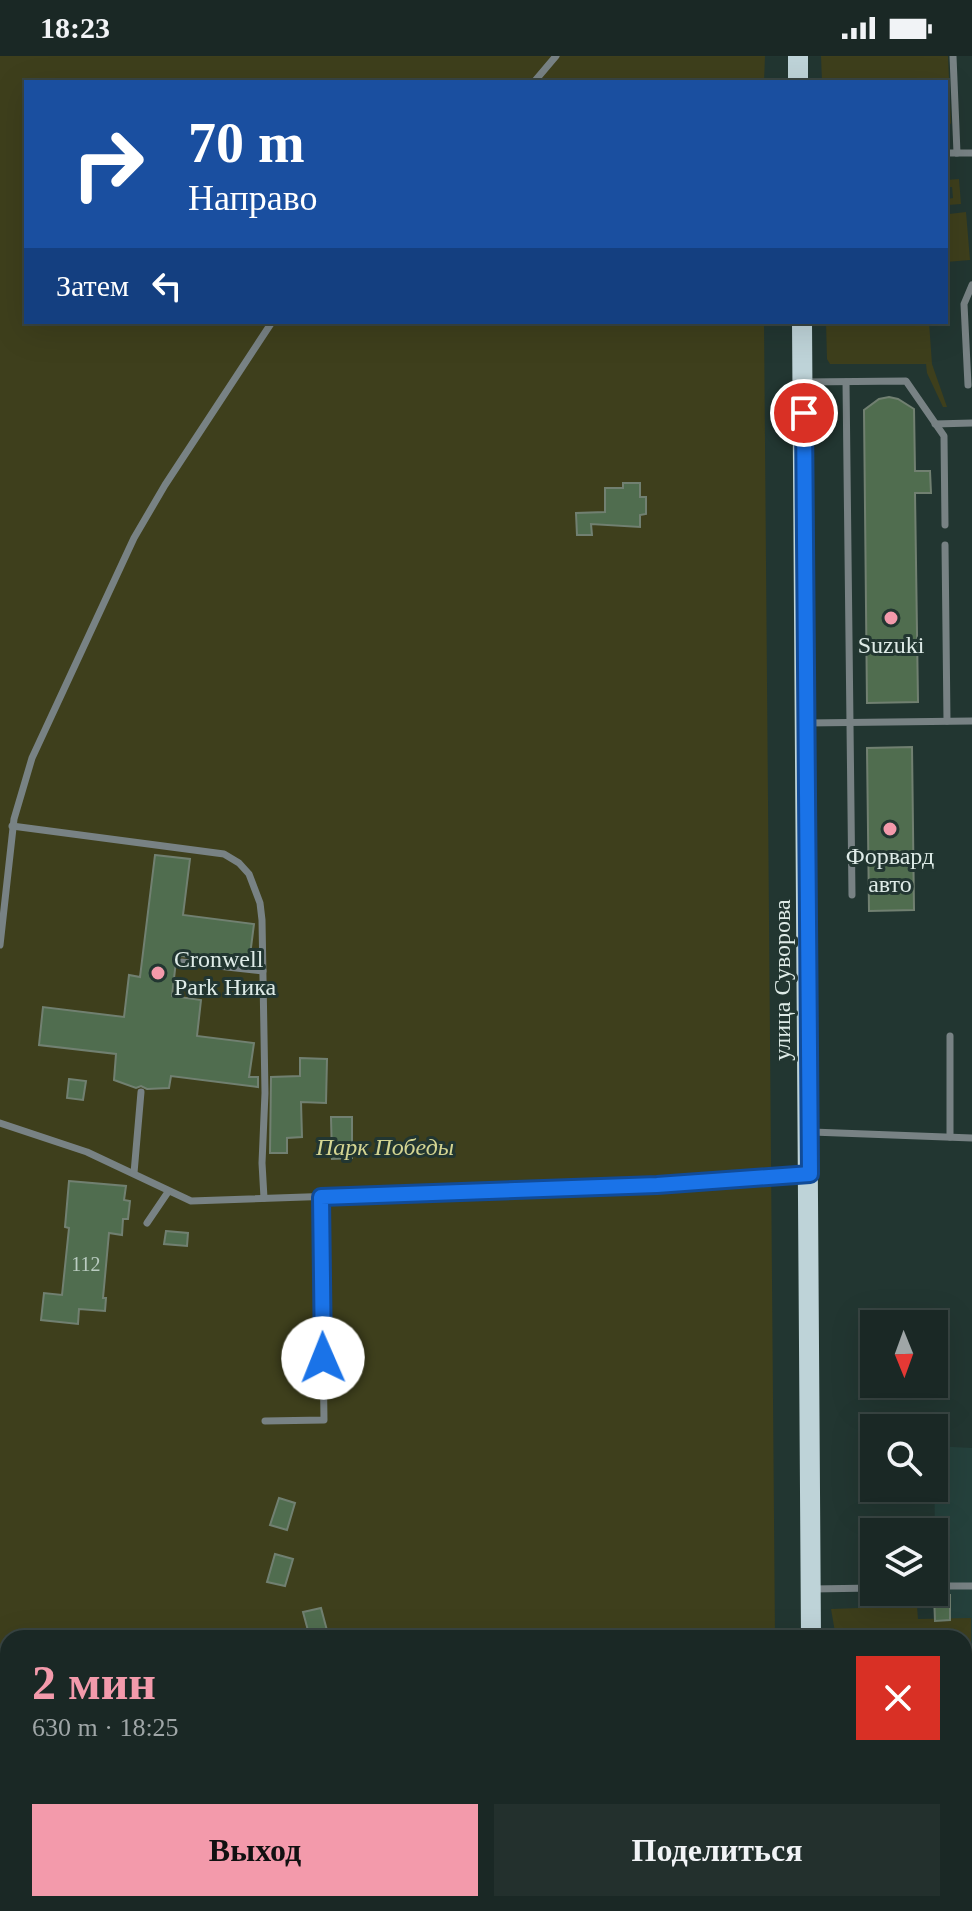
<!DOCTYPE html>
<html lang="ru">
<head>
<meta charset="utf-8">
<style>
  :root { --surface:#1a2825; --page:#23302d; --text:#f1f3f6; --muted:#9fa6a7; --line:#384442; --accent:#f39aab }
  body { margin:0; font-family:"Times New Roman",serif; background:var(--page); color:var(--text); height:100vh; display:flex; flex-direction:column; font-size:30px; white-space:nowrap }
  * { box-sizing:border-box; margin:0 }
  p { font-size:26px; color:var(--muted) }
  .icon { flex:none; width:44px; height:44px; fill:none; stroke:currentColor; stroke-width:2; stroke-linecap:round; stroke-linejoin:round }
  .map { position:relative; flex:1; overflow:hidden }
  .sheet { position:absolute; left:0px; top:1574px; width:972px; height:282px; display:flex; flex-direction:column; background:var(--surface); border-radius:24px 24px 0 0; box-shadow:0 8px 32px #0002,0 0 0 2px var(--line) }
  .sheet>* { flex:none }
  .guide { position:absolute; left:24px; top:24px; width:924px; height:244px; border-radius:0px; box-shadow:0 8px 32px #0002,0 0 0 2px var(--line); background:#1a4fa0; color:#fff; overflow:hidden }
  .needle { width:52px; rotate:179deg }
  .fabs { position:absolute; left:860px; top:1254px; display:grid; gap:16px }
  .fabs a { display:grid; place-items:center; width:88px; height:88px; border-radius:0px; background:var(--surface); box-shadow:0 8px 32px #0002,0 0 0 2px var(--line); font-size:40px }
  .pin { position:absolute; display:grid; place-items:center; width:68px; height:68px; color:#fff; margin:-34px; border:4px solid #fff; border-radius:50%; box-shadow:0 2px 8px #0007 }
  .me { position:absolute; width:88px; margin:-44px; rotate:359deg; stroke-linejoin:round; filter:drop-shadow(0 0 6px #0008) }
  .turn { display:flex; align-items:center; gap:28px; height:168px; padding:0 32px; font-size:36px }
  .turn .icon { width:104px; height:104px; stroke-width:2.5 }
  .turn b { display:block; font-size:56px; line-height:68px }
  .then { display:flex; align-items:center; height:76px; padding:0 32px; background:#0003; gap:16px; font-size:30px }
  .round { display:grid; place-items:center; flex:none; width:84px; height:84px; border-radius:0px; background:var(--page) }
  .head { display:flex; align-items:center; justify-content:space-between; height:136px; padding:0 32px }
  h1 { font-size:48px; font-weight:700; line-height:60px; color:var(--accent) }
  .button { display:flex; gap:16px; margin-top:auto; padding:16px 32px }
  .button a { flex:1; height:92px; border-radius:0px; background:var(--accent); color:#111; font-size:32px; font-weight:700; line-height:92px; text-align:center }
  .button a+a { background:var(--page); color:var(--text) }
  .status { display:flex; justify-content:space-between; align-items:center; height:56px; padding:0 40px; background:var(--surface); direction:ltr }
  .status svg { height:22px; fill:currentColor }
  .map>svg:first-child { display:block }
  .built { fill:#25413c }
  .green { fill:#3e3f1c }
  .water { fill:#4a6a85 }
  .building { fill:#506d4f; stroke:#718071; stroke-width:2 }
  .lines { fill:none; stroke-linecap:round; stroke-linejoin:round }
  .service { stroke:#788284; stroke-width:7 }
  .primary { stroke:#bed3d8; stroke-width:20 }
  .route-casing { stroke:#114b97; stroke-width:20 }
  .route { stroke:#1a73e8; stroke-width:14 }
  .poi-dot { fill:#f39aab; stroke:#223631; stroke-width:3 }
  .labels { text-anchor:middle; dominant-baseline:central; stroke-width:6; stroke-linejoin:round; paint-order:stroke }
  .number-label { font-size:20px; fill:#baccc1 }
  .poi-label { font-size:24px; fill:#deebe7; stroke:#223631 }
  .street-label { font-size:24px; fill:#deebe7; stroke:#223631 }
  .park-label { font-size:24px; font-style:italic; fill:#d4d592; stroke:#223631 }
</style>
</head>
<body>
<div class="status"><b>18:23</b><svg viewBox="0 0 49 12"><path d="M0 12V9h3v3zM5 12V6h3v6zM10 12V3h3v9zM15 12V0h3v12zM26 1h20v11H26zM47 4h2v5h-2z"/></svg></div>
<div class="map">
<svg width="972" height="1855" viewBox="0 0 972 1855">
  <rect width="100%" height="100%" fill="#223631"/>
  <path class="built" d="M934,1390L972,1392V1855L964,1848V1582H936Z"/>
  <g class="green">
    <path d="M0,0H765L764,26H26V266H764L775,1582H8V1848H778V1855H0Z"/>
    <path d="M821,0H948L951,67L946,74V26H822Z"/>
    <path d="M959,123L961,148L948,149V143L953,142L952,131H946V124Z"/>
    <path d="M966,156L970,204L946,206V164L949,163V158Z"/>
    <path d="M826,266H929L932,308L947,351H943L927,317L926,308H830L827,303Z"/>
    <path d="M917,1550L918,1563L971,1562L972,1855H835V1848H964V1582H836L831,1553Z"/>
  </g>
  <path class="water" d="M8,1834V1848H41L42,1855H0L2,1838Z"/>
  <g class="building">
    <path d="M889,341L898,343L914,353L915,415H930L931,437H915L918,646L867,647L864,354L879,343Z"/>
    <path d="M623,427H640V441H646V458L640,459V471L591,468L592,479H577L576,457L605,456V432H623Z"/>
    <path d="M912,691L914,854L869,855L867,692Z"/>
    <path d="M155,799L190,803L183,859L254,868L249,907L180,900L176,905L172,940L201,944L197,980L254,987L249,1021H258V1031L171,1020L169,1032L147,1033L141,1030L136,1032L114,1024L116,998L39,989L43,951L124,961L129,919L140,921Z"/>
    <path d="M300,1002L327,1003L326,1047L301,1046L302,1081L287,1082V1097H270L271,1021L300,1020Z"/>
    <path d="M69,1023L86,1025L83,1044L67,1042Z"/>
    <path d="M331,1061H352V1102L332,1103Z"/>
    <path d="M69,1125L126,1130L124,1144L130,1145L128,1163H123L122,1179L109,1177L103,1242H106L105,1255L79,1253L78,1268L41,1264L44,1237L62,1239L69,1172L65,1171Z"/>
    <path d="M166,1175L188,1177L187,1190L164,1188Z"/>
    <path d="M279,1442L295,1447L287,1474L270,1469Z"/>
    <path d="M275,1498L293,1503L285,1530L267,1526Z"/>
    <path d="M934,1539H950V1564L935,1565Z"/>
    <path d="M321,1552L329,1582H310L303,1556Z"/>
  </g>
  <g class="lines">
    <g class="service">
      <path d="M953,0L957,97"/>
      <path d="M534,26L556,0"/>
      <path d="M946,97H972"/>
      <path d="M805,326L906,325L944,380L945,469"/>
      <path d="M846,326L852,839"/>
      <path d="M968,329L964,248L972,229"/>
      <path d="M935,368L972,367"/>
      <path d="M945,489L947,665"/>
      <path d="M807,667L972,665"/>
      <path d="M12,770L224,798L239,807L249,818L260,847L262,864L265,1037L262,1107L264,1142"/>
      <path d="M0,889L14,763L32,702L134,482L165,429L272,266"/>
      <path d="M182,906L263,915"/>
      <path d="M950,980V1081"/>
      <path d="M0,1067L87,1096L191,1145L657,1129L808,1119"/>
      <path d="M812,1076L972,1082"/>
      <path d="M134,1117L141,1036"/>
      <path d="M147,1167L168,1136"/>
      <path d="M265,1365L324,1364L321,1141"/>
      <path d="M934,1530H972"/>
      <path d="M812,1533L874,1532"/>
    </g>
    <g class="primary">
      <path d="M798,0V26"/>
      <path d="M802,266L811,1582"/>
      <path d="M813,1855V1848"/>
    </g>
  </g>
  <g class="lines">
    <defs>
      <path id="route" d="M323,1302L321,1141L657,1129L810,1118L804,357"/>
    </defs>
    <use href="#route" class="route-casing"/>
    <use href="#route" class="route"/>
  </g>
  <g class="poi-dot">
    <circle cx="891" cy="562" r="8"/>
    <circle cx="890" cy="773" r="8"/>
    <circle cx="158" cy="917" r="8"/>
  </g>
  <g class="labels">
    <g class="number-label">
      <text x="86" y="1208">112</text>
    </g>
    <g class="poi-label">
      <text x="891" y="589">Suzuki</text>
      <text x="890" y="800">Форвард<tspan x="890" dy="28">авто</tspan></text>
      <text x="174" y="903" text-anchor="start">Cronwell<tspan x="174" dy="28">Park Ника</tspan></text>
    </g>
    <g class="street-label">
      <text transform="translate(782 924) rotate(-90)">улица Суворова</text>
    </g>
    <g class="park-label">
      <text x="385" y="1091">Парк Победы</text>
    </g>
  </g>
</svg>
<div class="fabs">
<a><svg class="needle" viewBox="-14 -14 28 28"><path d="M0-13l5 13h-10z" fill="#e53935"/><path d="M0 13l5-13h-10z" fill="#9fa6a7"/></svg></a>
<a><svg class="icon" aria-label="search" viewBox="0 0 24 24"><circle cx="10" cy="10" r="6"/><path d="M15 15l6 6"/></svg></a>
<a><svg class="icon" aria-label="layers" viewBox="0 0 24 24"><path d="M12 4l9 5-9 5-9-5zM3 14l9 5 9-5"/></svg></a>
</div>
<div class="pin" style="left:804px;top:357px;background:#d93025"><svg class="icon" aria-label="arrive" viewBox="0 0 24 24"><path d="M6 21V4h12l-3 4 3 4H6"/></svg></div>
<svg class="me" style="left:323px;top:1302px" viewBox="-20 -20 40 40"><circle r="19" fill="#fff"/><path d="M0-13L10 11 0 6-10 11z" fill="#1a73e8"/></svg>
<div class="guide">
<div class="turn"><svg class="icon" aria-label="right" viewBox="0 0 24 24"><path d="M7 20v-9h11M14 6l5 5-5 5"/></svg><div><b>70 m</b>Направо</div></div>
<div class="then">Затем<svg class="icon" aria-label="left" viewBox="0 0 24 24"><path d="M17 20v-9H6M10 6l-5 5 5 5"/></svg></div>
</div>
<section class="sheet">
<div class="head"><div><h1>2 мин</h1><p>630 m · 18:25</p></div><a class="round" style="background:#d93025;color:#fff"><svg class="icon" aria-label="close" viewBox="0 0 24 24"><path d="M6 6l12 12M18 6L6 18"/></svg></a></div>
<div class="button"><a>Выход</a><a>Поделиться</a></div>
</section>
</div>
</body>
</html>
